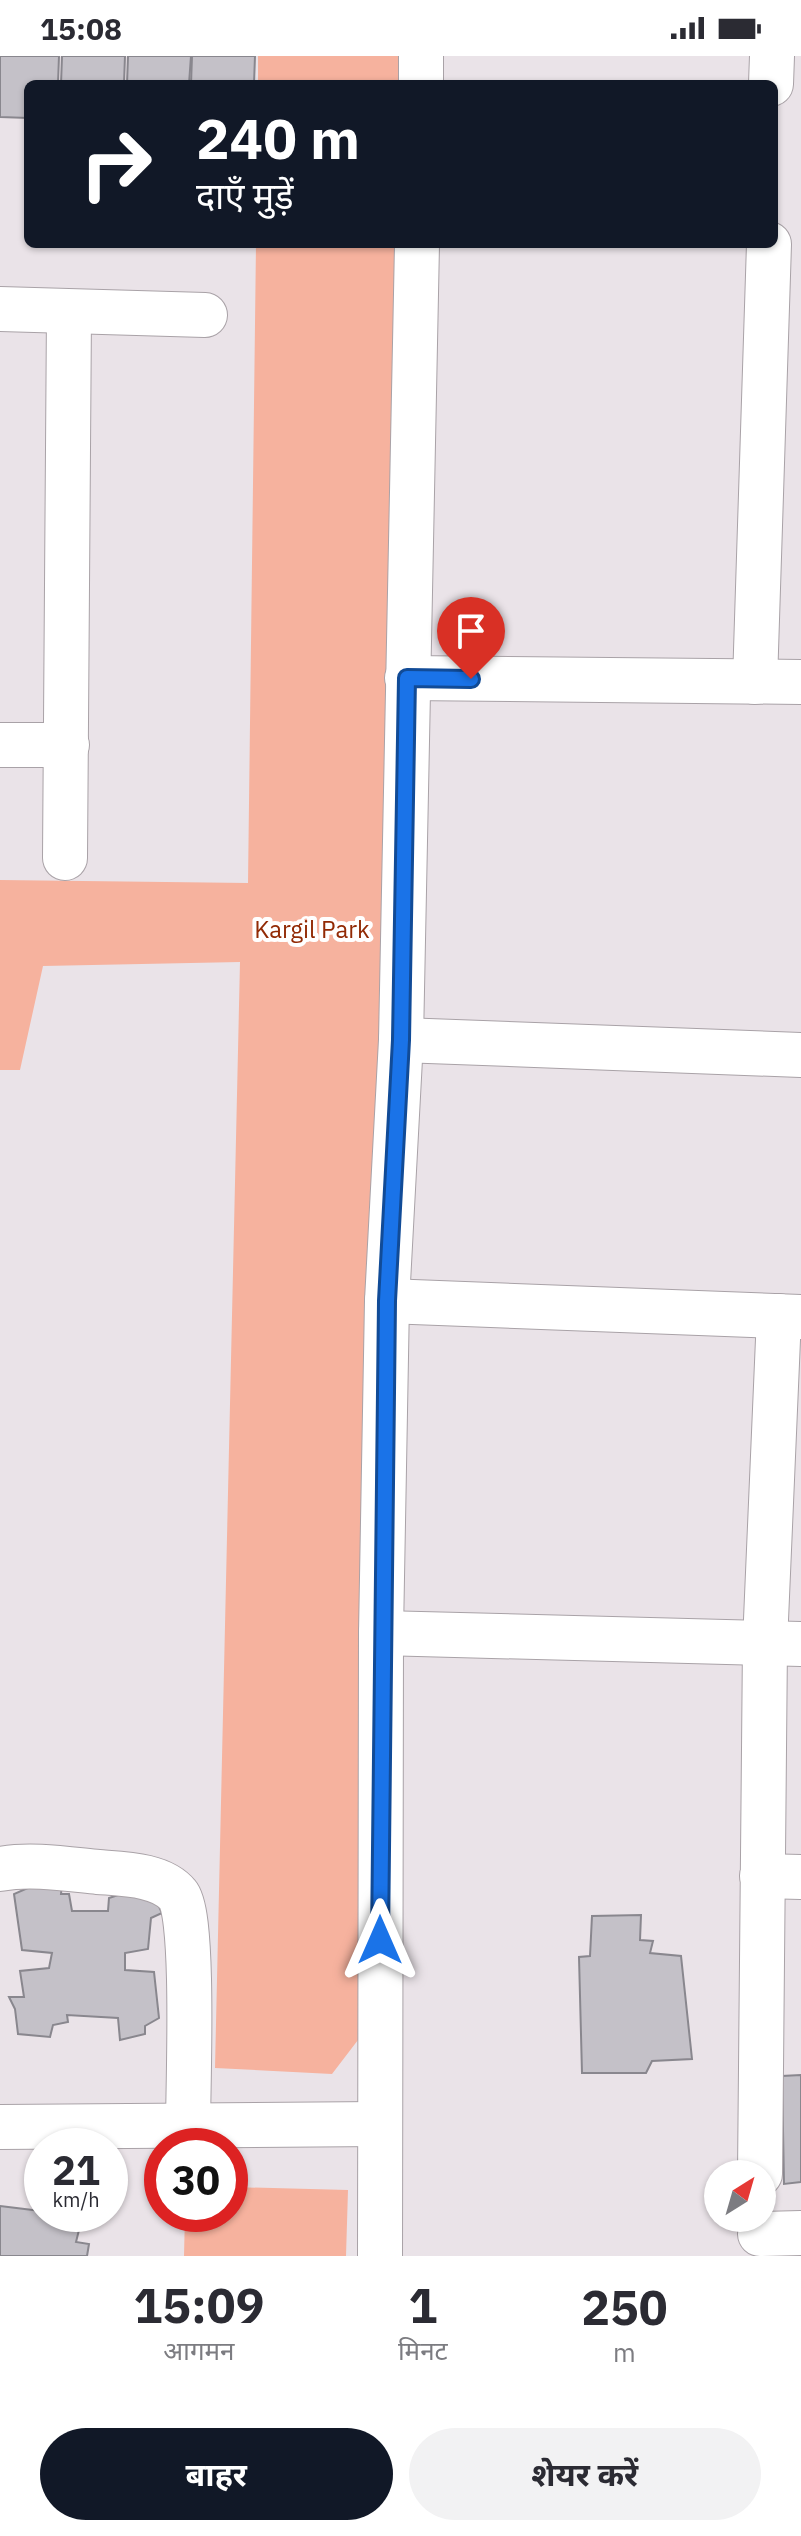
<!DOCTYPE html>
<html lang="hi">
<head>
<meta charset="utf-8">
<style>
  :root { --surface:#fff; --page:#f2f2f3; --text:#2b2b33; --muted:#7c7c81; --accent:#111827 }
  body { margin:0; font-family:"IBM Plex Sans","Noto Sans Devanagari",sans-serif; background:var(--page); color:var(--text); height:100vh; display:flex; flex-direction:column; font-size:30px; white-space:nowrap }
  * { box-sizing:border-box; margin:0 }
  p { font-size:26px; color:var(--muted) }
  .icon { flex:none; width:44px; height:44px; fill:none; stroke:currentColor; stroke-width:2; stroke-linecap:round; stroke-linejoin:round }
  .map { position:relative; height:2200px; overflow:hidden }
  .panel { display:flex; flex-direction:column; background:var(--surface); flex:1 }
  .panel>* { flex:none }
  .guide { position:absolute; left:24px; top:24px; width:754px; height:168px; border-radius:12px; box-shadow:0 2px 6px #0004; background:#111827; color:#fff; overflow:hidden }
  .needle { width:52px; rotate:37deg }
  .tools { position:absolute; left:704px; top:2104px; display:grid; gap:16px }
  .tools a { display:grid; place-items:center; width:72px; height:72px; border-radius:50%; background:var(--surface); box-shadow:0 2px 6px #0004; font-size:40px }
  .speed { position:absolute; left:24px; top:2072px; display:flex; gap:16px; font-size:40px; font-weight:700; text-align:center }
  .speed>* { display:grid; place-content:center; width:104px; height:104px; border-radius:50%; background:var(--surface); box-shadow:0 2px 6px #0004; line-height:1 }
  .speed small { font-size:20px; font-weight:400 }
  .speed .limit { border:12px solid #d22; background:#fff; color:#111 }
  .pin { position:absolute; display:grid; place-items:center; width:68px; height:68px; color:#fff; margin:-82px -34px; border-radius:50% 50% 50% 0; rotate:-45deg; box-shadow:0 0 8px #0007 }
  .pin .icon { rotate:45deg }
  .me { position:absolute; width:88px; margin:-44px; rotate:0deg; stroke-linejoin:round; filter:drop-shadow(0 0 6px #0008) }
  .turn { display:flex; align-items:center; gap:28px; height:168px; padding:0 40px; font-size:36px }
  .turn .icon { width:104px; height:104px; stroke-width:2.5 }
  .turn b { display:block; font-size:56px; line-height:68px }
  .eta { display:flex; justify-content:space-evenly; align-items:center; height:136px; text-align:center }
  .eta b { font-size:48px; font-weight:700; line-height:56px }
  .primary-button { display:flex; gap:16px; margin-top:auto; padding:16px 40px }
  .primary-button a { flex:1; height:92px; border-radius:48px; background:var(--accent); color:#fff; font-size:32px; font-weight:700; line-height:92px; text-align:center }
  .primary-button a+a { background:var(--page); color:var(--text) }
  .status { display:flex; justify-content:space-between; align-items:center; height:56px; padding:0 40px; background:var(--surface); direction:ltr }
  .status svg { height:22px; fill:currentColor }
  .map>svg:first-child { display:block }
  .green { fill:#f6b29e }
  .building { fill:#c4c1c8; stroke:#89878e; stroke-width:2 }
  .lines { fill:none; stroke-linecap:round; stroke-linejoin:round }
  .minor-casing { stroke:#a9a2a7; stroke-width:46 }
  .minor { stroke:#fff; stroke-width:44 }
  .route-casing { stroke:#114b97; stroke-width:20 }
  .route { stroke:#1a73e8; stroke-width:14 }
  .labels { text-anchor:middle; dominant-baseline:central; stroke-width:8; stroke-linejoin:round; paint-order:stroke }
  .park-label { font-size:24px; fill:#922a05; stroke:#fff }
</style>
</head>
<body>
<div class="status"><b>15:08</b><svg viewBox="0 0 49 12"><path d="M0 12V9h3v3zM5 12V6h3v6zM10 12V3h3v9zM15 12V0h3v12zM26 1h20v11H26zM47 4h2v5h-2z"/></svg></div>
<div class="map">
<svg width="801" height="2200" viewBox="0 0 801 2200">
  <rect width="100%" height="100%" fill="#eae3e8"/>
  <g class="green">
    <path d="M258,0H416L415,28H258Z"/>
    <path d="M256,188H411L358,1984L332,2018L215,2012L240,906L43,910L20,1014H0V824L248,827Z"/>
    <path d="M230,2131L348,2134L346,2200H184L185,2158H230Z"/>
  </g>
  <g class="building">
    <path d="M0,0H59L58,28H28V62L0,61Z"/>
    <path d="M62,0H125L124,28H61Z"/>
    <path d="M128,0H191L189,28H127Z"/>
    <path d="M192,0H255L254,28H191Z"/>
    <path d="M62,1828L61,1838H69L72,1855H108L109,1842L149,1829L162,1857L151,1862L148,1893L125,1897V1914L154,1916L159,1962L145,1970V1978L120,1984L118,1962L67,1959L68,1966L53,1969L50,1981L18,1978L15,1953L9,1941H24L20,1915L49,1912L52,1897L22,1894L14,1838L30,1831Z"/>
    <path d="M641,1859L640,1884L653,1885L650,1897L681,1900L692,2003L652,2005L646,2017H582L579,1901L590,1900L592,1860Z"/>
    <path d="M801,2019V2126L784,2128L782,2020Z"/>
    <path d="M0,2150L65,2158L68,2167L80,2170L76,2186L89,2188L87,2200H0Z"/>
  </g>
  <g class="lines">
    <defs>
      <g id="minor">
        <path d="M421,28V0"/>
        <path d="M771,28L772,0"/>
        <path d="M0,253L205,259"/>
        <path d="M407,622L801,626"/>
        <path d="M755,626L769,188"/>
        <path d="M0,689H67"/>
        <path d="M65,802L69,256"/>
        <path d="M401,984L801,999"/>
        <path d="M387,1245L801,1261"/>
        <path d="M381,1577L801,1588"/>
        <path d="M0,1813C30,1807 68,1813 98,1816C122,1818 161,1818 178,1839C195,1858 188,2034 188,2070"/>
        <path d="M762,1820L801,1821"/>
        <path d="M0,2071L379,2068"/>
        <path d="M760,2118L765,1587L779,1260"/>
        <path d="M760,2178L801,2177"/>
        <path d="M380,2200L381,1577L387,1245L401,984L417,188"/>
      </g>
    </defs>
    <use href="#minor" class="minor-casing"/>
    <use href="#minor" class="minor"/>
  </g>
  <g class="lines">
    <defs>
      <path id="route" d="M380,1884L387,1245L401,984L407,622L471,623"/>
    </defs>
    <use href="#route" class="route-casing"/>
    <use href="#route" class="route"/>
  </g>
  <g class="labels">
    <g class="park-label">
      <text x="312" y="873">Kargil Park</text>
    </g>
  </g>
</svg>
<div class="tools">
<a><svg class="needle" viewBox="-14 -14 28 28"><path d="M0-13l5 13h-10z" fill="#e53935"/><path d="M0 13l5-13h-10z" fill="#7c7c81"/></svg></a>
</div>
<div class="speed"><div>21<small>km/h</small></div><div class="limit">30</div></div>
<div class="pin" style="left:471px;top:623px;background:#d93025"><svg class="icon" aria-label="arrive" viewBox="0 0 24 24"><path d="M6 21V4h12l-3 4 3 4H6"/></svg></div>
<svg class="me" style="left:380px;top:1884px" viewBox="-20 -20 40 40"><path d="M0-17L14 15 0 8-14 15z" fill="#1a73e8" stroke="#fff" stroke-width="4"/></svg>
<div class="guide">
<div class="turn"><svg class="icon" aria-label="right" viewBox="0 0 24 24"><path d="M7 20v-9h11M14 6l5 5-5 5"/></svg><div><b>240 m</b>दाएँ मुड़ें</div></div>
</div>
</div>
<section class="panel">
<div class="eta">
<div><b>15:09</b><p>आगमन</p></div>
<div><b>1</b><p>मिनट</p></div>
<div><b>250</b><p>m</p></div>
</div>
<div class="primary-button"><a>बाहर</a><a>शेयर करें</a></div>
</section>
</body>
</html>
